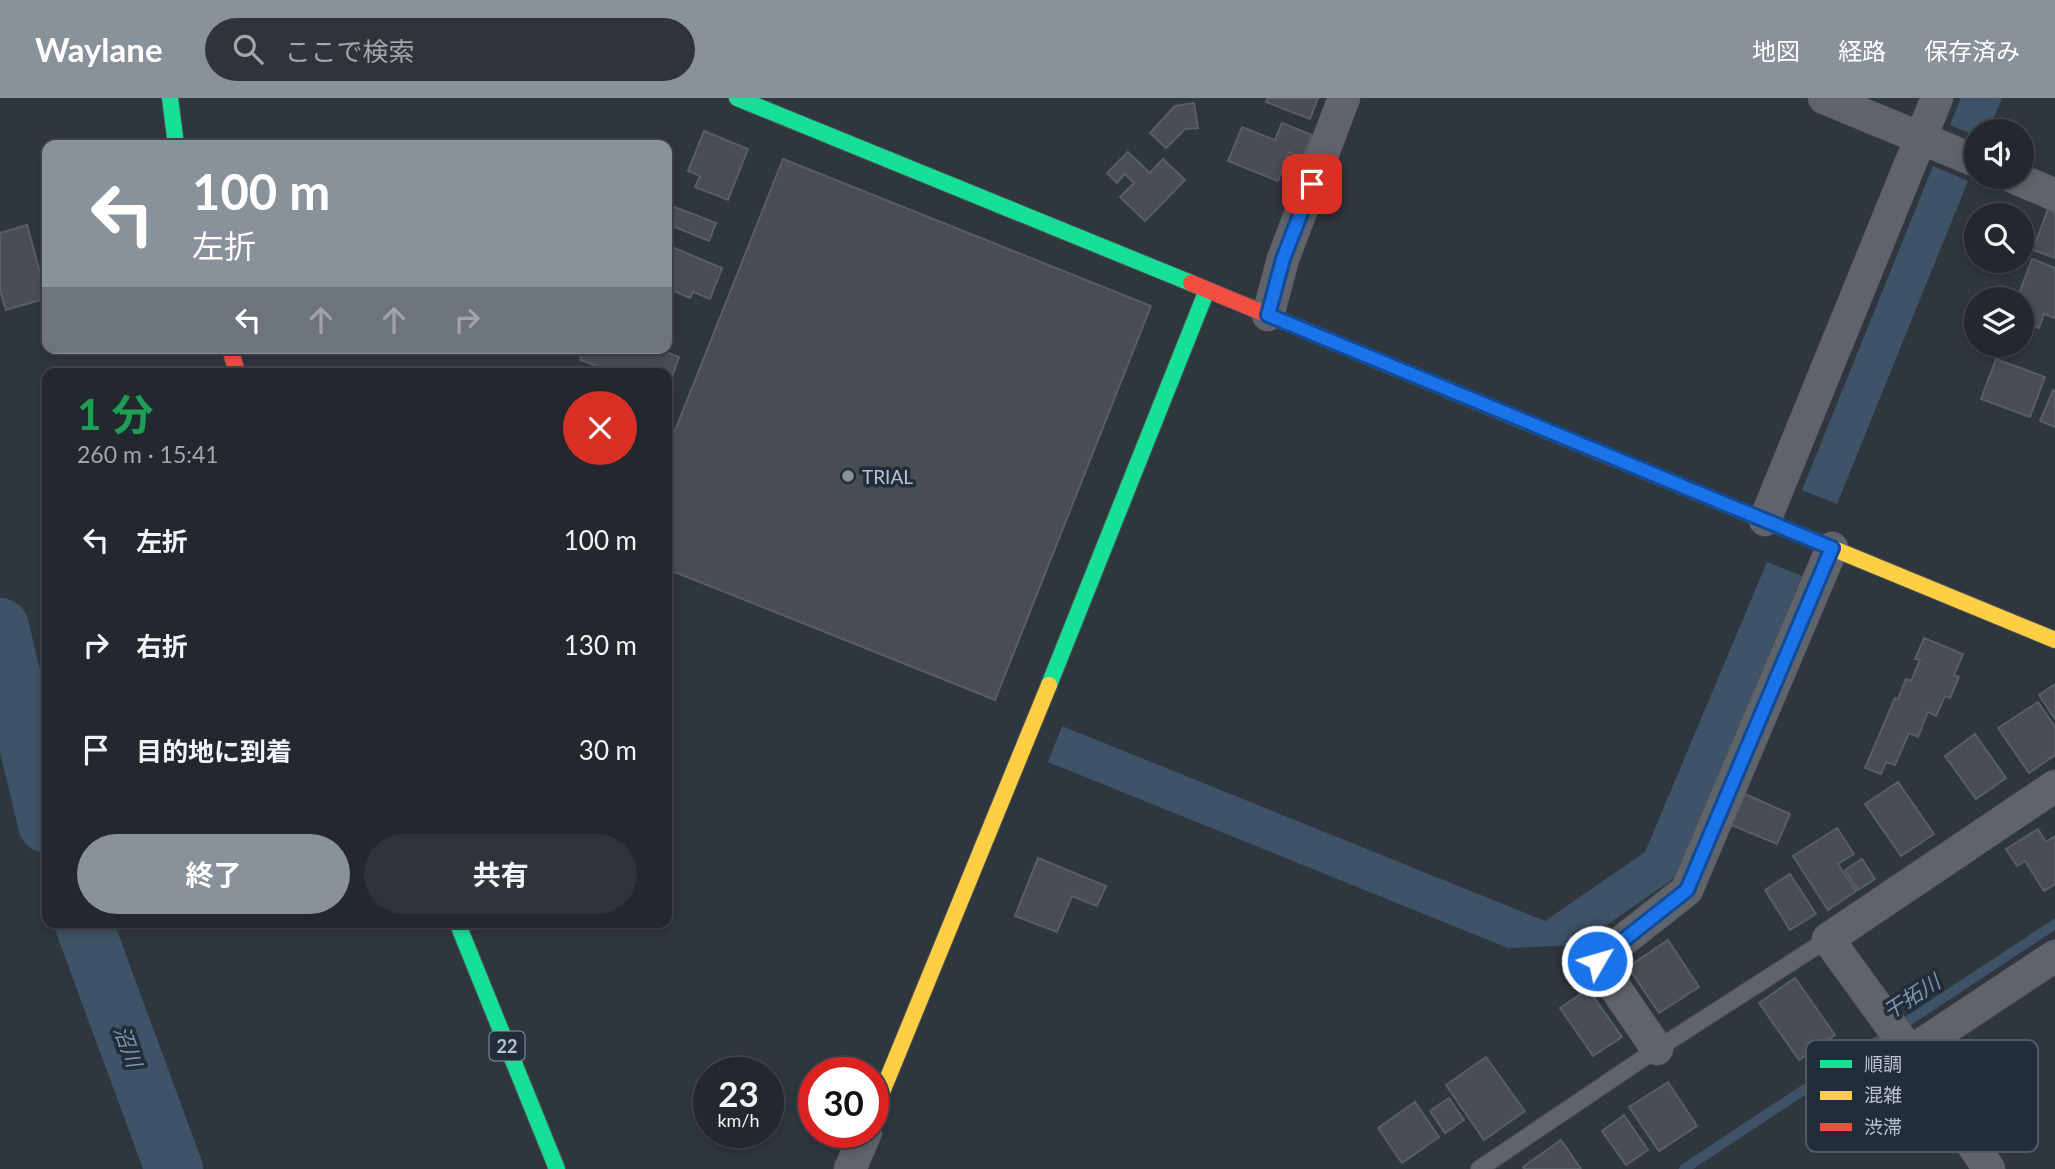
<!DOCTYPE html>
<html lang="ja">
<head>
<meta charset="utf-8">
<style>
  :root { --surface:#23282e; --page:#2f343a; --text:#f1f3f6; --muted:#a3a6aa; --line:#40444a; --accent:#89929a }
  body { margin:0; font-family:Lato,"Noto Sans JP",sans-serif; background:var(--page); color:var(--text); height:100vh; display:flex; flex-direction:column; font-size:26px; white-space:nowrap }
  * { box-sizing:border-box; margin:0 }
  p { font-size:23px; color:var(--muted) }
  .icon { flex:none; width:38px; height:38px; fill:none; stroke:currentColor; stroke-width:2; stroke-linecap:round; stroke-linejoin:round }
  .map { position:relative; flex:1; overflow:hidden }
  .panel { position:absolute; left:42px; top:270px; width:630px; height:560px; display:flex; flex-direction:column; background:var(--surface); border-radius:14px; box-shadow:0 4px 10px #0003,0 0 0 2px var(--line) }
  .panel>* { flex:none }
  .top-card { position:absolute; left:42px; top:42px; width:630px; height:214px; border-radius:14px; box-shadow:0 4px 10px #0003,0 0 0 2px var(--line); background:#89929a; color:#fff; overflow:hidden }
  .controls { position:absolute; left:1964px; top:21px; display:grid; gap:14px }
  .controls a { display:grid; place-items:center; width:70px; height:70px; border-radius:50%; background:var(--surface); box-shadow:0 4px 10px #0003,0 0 0 2px var(--line); font-size:35px }
  .speed { position:absolute; left:693px; top:959px; display:flex; gap:14px; font-size:35px; font-weight:700; text-align:center }
  .speed>* { display:grid; place-content:center; width:91px; height:91px; border-radius:50%; background:var(--surface); box-shadow:0 4px 10px #0003,0 0 0 2px var(--line); line-height:1 }
  .speed small { font-size:18px; font-weight:400 }
  .speed .limit { border:10px solid #d22; background:#fff; color:#111 }
  .pin { position:absolute; display:grid; place-items:center; width:60px; height:60px; color:#fff; margin:-30px; border-radius:14px; box-shadow:0 4px 10px #0006 }
  .me { position:absolute; width:77px; margin:-38px; rotate:52deg; stroke-linejoin:round; filter:drop-shadow(0 0 5px #0008) }
  .turn { display:flex; align-items:center; gap:24px; height:147px; padding:0 35px; font-size:32px }
  .turn .icon { width:91px; height:91px; stroke-width:2.5 }
  .turn b { display:block; font-size:49px; line-height:60px }
  .lanes { display:flex; align-items:center; height:66px; padding:0 35px; background:#0003; justify-content:center; gap:35px; direction:ltr }
  .lanes .off { opacity:.35 }
  .round { display:grid; place-items:center; flex:none; width:74px; height:74px; border-radius:37px; background:var(--page) }
  .head { display:flex; align-items:center; justify-content:space-between; height:119px; padding:0 35px }
  h1 { font-size:42px; font-weight:700; line-height:52px; color:#1e9e55 }
  .button { display:flex; gap:14px; margin-top:auto; padding:14px 35px }
  .button a { flex:1; height:80px; border-radius:42px; background:var(--accent); color:#fff; font-size:28px; font-weight:700; line-height:80px; text-align:center }
  .button a+a { background:var(--page); color:var(--text) }
  ul { padding:0; list-style:none }
  li { display:flex; align-items:center; gap:21px; height:105px; padding:0 35px }
  li div { flex:1 }
  li b { display:block; font-size:26px }
  li em { font-style:normal }
  header { display:flex; align-items:center; gap:42px; box-sizing:border-box; height:98px; padding:0 35px; background:var(--accent); color:#fff }
  header strong { font-size:33px }
  nav { display:flex; gap:38px; margin-inline-start:auto; font-size:24px }
  .search { width:490px; height:63px; background:var(--page); display:flex; align-items:center; gap:18px; box-sizing:border-box; padding:0 24px; border-radius:38px; color:var(--muted); font-size:26px }
  .map>svg:first-child { display:block }
  .water { fill:#3e5367 }
  .lines { fill:none; stroke-linecap:round; stroke-linejoin:round }
  .stream { stroke:#3e5367; stroke-width:10 }
  .river { stroke:#3e5367; stroke-width:58 }
  .building { fill:#484e54; stroke:#575e64; stroke-width:2 }
  .lane-casing { stroke:#4d5257; stroke-width:18 }
  .street-casing { stroke:#4d5257; stroke-width:33 }
  .fast-casing { stroke:#4d5257; stroke-width:18 }
  .slow-casing { stroke:#4d5257; stroke-width:18 }
  .jam-casing { stroke:#4d5257; stroke-width:18 }
  .lane { stroke:#5f646a; stroke-width:16 }
  .street { stroke:#5f646a; stroke-width:32 }
  .fast { stroke:#16e098; stroke-width:16 }
  .slow { stroke:#ffcf43; stroke-width:16 }
  .jam { stroke:#f24e42; stroke-width:16 }
  .route-casing { stroke:#114b97; stroke-width:18 }
  .route { stroke:#1a73e8; stroke-width:12 }
  .poi-dot { fill:#89929a; stroke:#212d38; stroke-width:2.5 }
  .labels { text-anchor:middle; dominant-baseline:central; stroke-width:7; stroke-linejoin:round; paint-order:stroke }
  .shield { fill:#212d38; stroke:#8c96a0; stroke-width:2 }
  .shield-label { font-size:18px; font-weight:bold; fill:#bac3cc }
  .poi-label { font-size:19px; fill:#bac3cc; stroke:#212d38; text-anchor:start }
  .water-label { font-size:21px; font-style:italic; fill:#7c96ae; stroke:#212d38 }
  .key { fill:#212d38; stroke:#4f5a64; stroke-width:2 }
  .key-label { font-size:19px; fill:#bac3cc }
</style>
</head>
<body>
<header>
<strong>Waylane</strong>
<div class="search"><svg class="icon" aria-label="search" viewBox="0 0 24 24"><circle cx="10" cy="10" r="6"/><path d="M15 15l6 6"/></svg>ここで検索</div>
<nav><a>地図</a><a>経路</a><a>保存済み</a></nav>
</header>
<div class="map">
<svg width="2055" height="1071" viewBox="0 0 2055 1071">
  <rect width="100%" height="100%" fill="#2f363d"/>
  <g class="water">
    <path d="M1961,0H2002L1988,33H1976V38L1950,27Z"/>
    <path d="M1933,68L1968,83L1837,406L1802,392Z"/>
    <path d="M1767,464L1802,478L1676,779L1578,847L1508,850L1048,664L1062,628L1545,823L1645,754Z"/>
  </g>
  <g class="lines">
    <path class="stream" d="M1684,1071L2055,826"/>
    <g class="river">
      <path d="M0,529L47,726"/>
      <path d="M83,824L174,1071"/>
    </g>
  </g>
  <g class="building">
    <path d="M1268,0H1318L1310,21L1266,4Z"/>
    <path d="M1194,5L1198,30L1185,31L1166,50L1150,35L1175,8Z"/>
    <path d="M1282,25L1312,37L1303,60L1289,54L1278,83L1228,63L1242,29L1275,42Z"/>
    <path d="M704,33L748,51L728,102L695,89L700,78L688,73Z"/>
    <path d="M1128,54L1150,75L1163,61L1185,82L1145,123L1120,99L1134,85L1125,76L1117,85L1107,75Z"/>
    <path d="M783,61L1151,208L995,602L667,471V344L670,345Z"/>
    <path d="M667,106L716,125L709,143L667,126Z"/>
    <path d="M2048,111L2055,114V160L2033,152Z"/>
    <path d="M27,127L47,200L6,212L0,192V135Z"/>
    <path d="M667,147L722,170L710,201L693,194L690,200L667,190Z"/>
    <path d="M2032,161L2055,170V220L2044,216L2039,230L2021,224V201H2017Z"/>
    <path d="M584,250H656L679,259L667,293V275H607L608,272L580,262Z"/>
    <path d="M1996,261L2045,279L2030,319L1981,301Z"/>
    <path d="M2053,292L2055,293V329L2040,323Z"/>
    <path d="M1924,540L1963,556L1954,577L1959,579L1950,600L1945,598L1936,618L1928,614L1918,639L1909,635L1895,667L1886,664L1881,676L1865,670L1895,600L1898,601L1906,581L1911,583L1920,562L1915,561Z"/>
    <path d="M2055,586V621L2039,597Z"/>
    <path d="M2038,604L2055,629V657L2029,675L1998,630Z"/>
    <path d="M1975,636L2006,680L1976,701L1945,658Z"/>
    <path d="M1898,684L1934,736L1901,758L1865,706Z"/>
    <path d="M1745,696L1790,716L1777,746L1731,727Z"/>
    <path d="M1837,730L1854,756L1838,766L1856,793L1828,812L1793,758Z"/>
    <path d="M2038,731L2046,744L2055,738V786L2044,793L2025,763L2017,768L2006,751Z"/>
    <path d="M1038,760L1106,788L1097,808L1072,798L1057,834L1015,818Z"/>
    <path d="M1862,761L1875,781L1858,792L1845,772Z"/>
    <path d="M1790,776L1816,816L1790,832L1765,792Z"/>
    <path d="M1668,842L1699,889L1659,915L1628,869Z"/>
    <path d="M1795,880L1835,937L1799,962L1759,905Z"/>
    <path d="M1588,891L1622,939L1593,958L1560,910Z"/>
    <path d="M1486,959L1525,1013L1484,1042L1446,987Z"/>
    <path d="M1668,984L1697,1028L1659,1053L1629,1009Z"/>
    <path d="M1449,1000L1464,1022L1445,1035L1430,1013Z"/>
    <path d="M1415,1004L1439,1039L1402,1065L1378,1030Z"/>
    <path d="M1624,1017L1648,1052L1626,1067L1602,1033Z"/>
    <path d="M1561,1042L1581,1071H1524L1523,1069Z"/>
  </g>
  <g class="lines">
    <defs>
      <path id="lane" d="M1479,1071L1657,951L1828,841"/>
      <g id="street">
        <path d="M1824,0L1976,63"/>
        <path d="M2013,79L2055,97"/>
        <path d="M1268,217L1283,161L1344,0"/>
        <path d="M1765,422L1937,0"/>
        <path d="M1657,951L1597,863L1687,792L1832,450"/>
        <path d="M1910,954L2055,858"/>
        <path d="M850,1071L866,1034"/>
        <path d="M1989,1071L1910,954L1828,841L2055,688"/>
      </g>
      <g id="fast">
        <path d="M170,0L176,47"/>
        <path d="M737,0L1191,185"/>
        <path d="M1049,587L1207,192"/>
        <path d="M457,824L557,1071"/>
      </g>
      <g id="slow">
        <path d="M1543,331L2055,542"/>
        <path d="M873,1016L1049,587"/>
      </g>
      <g id="jam">
        <path d="M1191,185L1543,331"/>
        <path d="M230,250L237,275"/>
      </g>
    </defs>
    <use href="#lane" class="lane-casing"/>
    <use href="#street" class="street-casing"/>
    <use href="#fast" class="fast-casing"/>
    <use href="#slow" class="slow-casing"/>
    <use href="#jam" class="jam-casing"/>
    <use href="#lane" class="lane"/>
    <use href="#street" class="street"/>
    <use href="#fast" class="fast"/>
    <use href="#slow" class="slow"/>
    <use href="#jam" class="jam"/>
  </g>
  <g class="lines">
    <defs>
      <path id="route" d="M1312,86L1283,161L1268,217L1832,450L1687,792L1597,863"/>
    </defs>
    <use href="#route" class="route-casing"/>
    <use href="#route" class="route"/>
  </g>
  <circle class="poi-dot" cx="848" cy="378" r="7"/>
  <g class="labels">
    <rect class="shield" x="489.5" y="933.5" width="35" height="29" rx="5"/>
    <g class="shield-label">
      <text x="507" y="948">22</text>
    </g>
    <g class="poi-label">
      <text x="862" y="378">TRIAL</text>
    </g>
    <g class="water-label">
      <text transform="translate(1911 898) rotate(-33)">干拓川</text>
      <text transform="translate(129 948) rotate(70)">沼川</text>
    </g>
  </g>
  <rect x="1806" y="942" width="232" height="112" rx="10" class="key"/>
  <rect x="1820" y="962" width="32" height="8" fill="#16e098"/>
  <rect x="1820" y="993" width="32" height="9" fill="#ffcf43"/>
  <rect x="1820" y="1025" width="32" height="8" fill="#f24e42"/>
  <g class="key-label">
    <text x="1864" y="973">順調</text>
    <text x="1864" y="1004">混雑</text>
    <text x="1864" y="1036">渋滞</text>
  </g>
</svg>
<div class="controls">
<a><svg class="icon" aria-label="sound" viewBox="0 0 24 24"><path d="M4 9h4l5-4v14l-5-4H4zM17 9q2 3 0 6"/></svg></a>
<a><svg class="icon" aria-label="search" viewBox="0 0 24 24"><circle cx="10" cy="10" r="6"/><path d="M15 15l6 6"/></svg></a>
<a><svg class="icon" aria-label="layers" viewBox="0 0 24 24"><path d="M12 4l9 5-9 5-9-5zM3 14l9 5 9-5"/></svg></a>
</div>
<div class="speed"><div>23<small>km/h</small></div><div class="limit">30</div></div>
<div class="pin" style="left:1312px;top:86px;background:#d93025"><svg class="icon" aria-label="arrive" viewBox="0 0 24 24"><path d="M6 21V4h12l-3 4 3 4H6"/></svg></div>
<svg class="me" style="left:1597px;top:863px" viewBox="-20 -20 40 40"><circle r="17" fill="#1a73e8" stroke="#fff" stroke-width="3"/><path d="M0-11L8 9 0 5-8 9z" fill="#fff"/></svg>
<div class="top-card">
<div class="turn"><svg class="icon" aria-label="left" viewBox="0 0 24 24"><path d="M17 20v-9H6M10 6l-5 5 5 5"/></svg><div><b>100 m</b>左折</div></div>
<div class="lanes"><svg class="icon" aria-label="left" viewBox="0 0 24 24"><path d="M17 20v-9H6M10 6l-5 5 5 5"/></svg><svg class="icon off" aria-label="ahead" viewBox="0 0 24 24"><path d="M12 20V5M6 11l6-6 6 6"/></svg><svg class="icon off" aria-label="ahead" viewBox="0 0 24 24"><path d="M12 20V5M6 11l6-6 6 6"/></svg><svg class="icon off" aria-label="right" viewBox="0 0 24 24"><path d="M7 20v-9h11M14 6l5 5-5 5"/></svg></div>
</div>
<section class="panel">
<div class="head"><div><h1>1 分</h1><p>260 m · 15:41</p></div><a class="round" style="background:#d93025;color:#fff"><svg class="icon" aria-label="close" viewBox="0 0 24 24"><path d="M6 6l12 12M18 6L6 18"/></svg></a></div>
<ul>
<li><svg class="icon" aria-label="left" viewBox="0 0 24 24"><path d="M17 20v-9H6M10 6l-5 5 5 5"/></svg><div><b>左折</b></div><em>100 m</em></li>
<li><svg class="icon" aria-label="right" viewBox="0 0 24 24"><path d="M7 20v-9h11M14 6l5 5-5 5"/></svg><div><b>右折</b></div><em>130 m</em></li>
<li><svg class="icon" aria-label="arrive" viewBox="0 0 24 24"><path d="M6 21V4h12l-3 4 3 4H6"/></svg><div><b>目的地に到着</b></div><em>30 m</em></li>
</ul>
<div class="button"><a>終了</a><a>共有</a></div>
</section>
</div>
</body>
</html>
